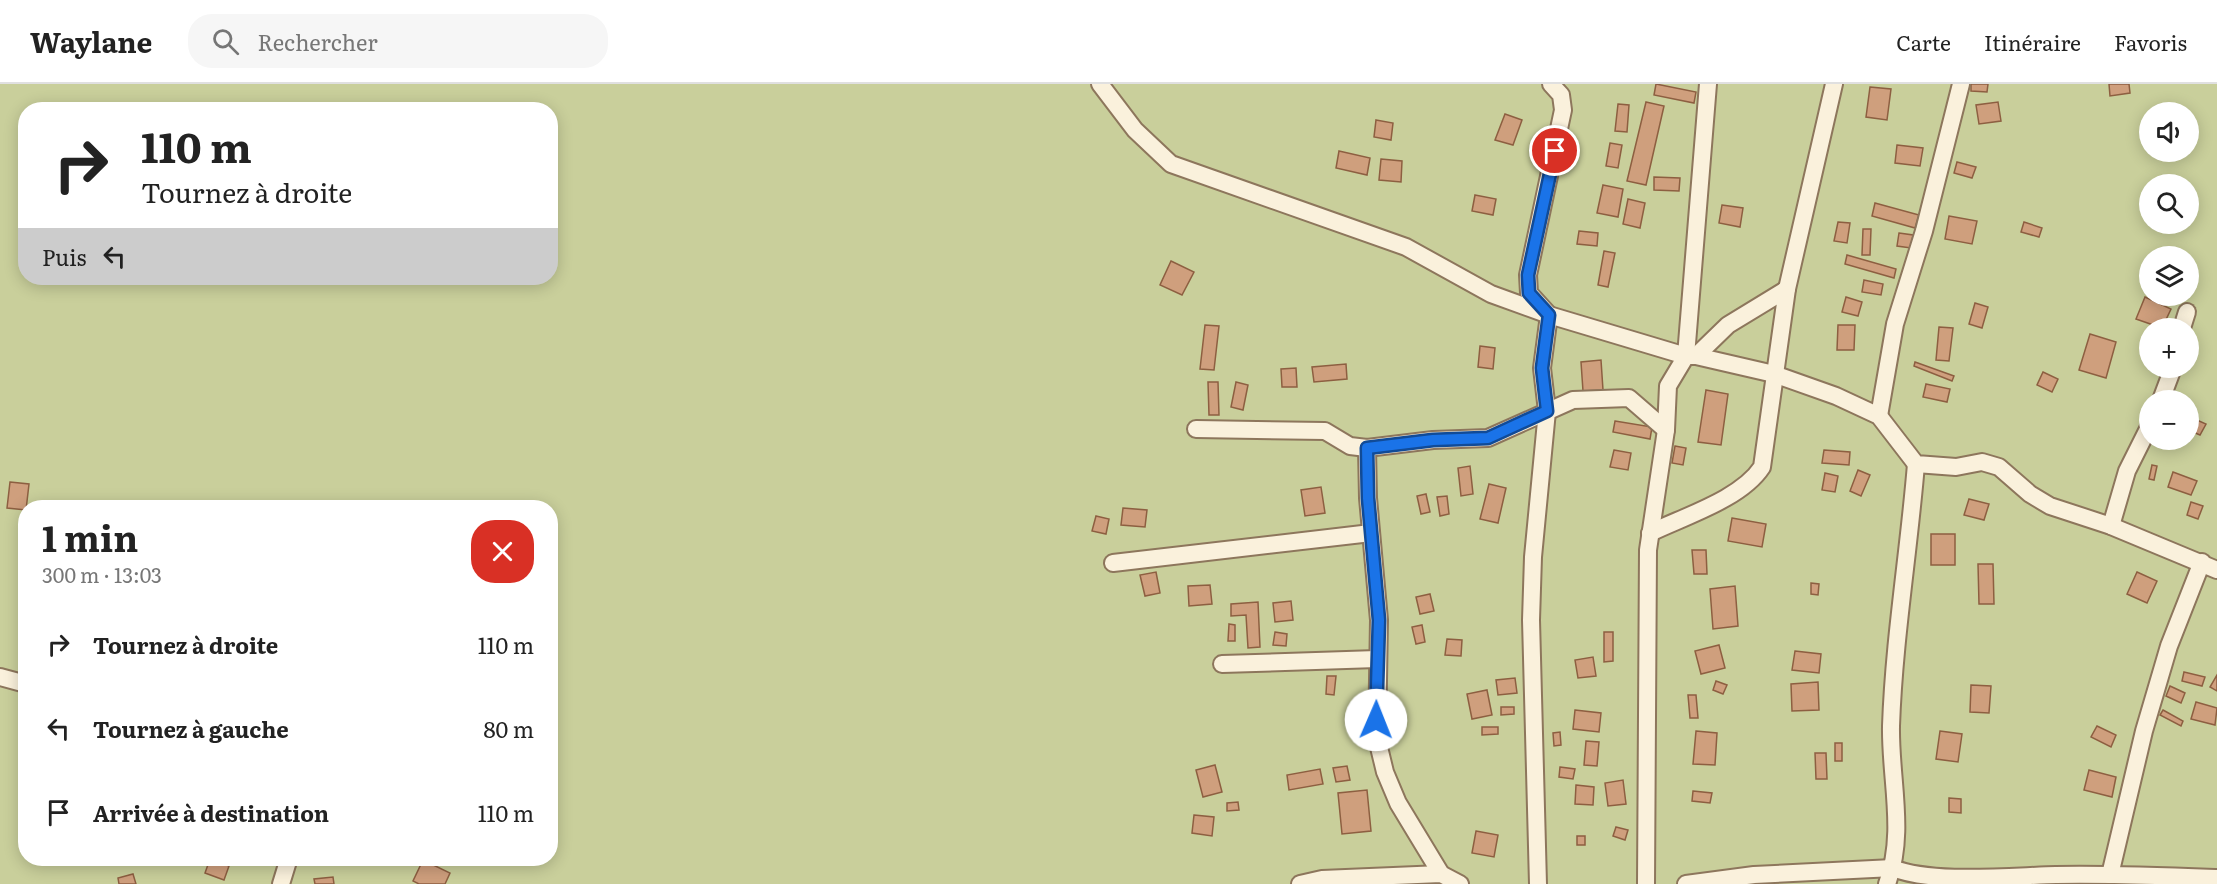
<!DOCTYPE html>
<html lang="fr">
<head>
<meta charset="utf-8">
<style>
  :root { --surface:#fff; --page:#f6f6f6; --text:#222; --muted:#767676; --line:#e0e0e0 }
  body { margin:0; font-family:Literata,serif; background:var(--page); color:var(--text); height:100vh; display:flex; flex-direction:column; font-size:22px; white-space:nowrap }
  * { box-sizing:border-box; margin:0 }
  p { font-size:20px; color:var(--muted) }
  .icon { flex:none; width:33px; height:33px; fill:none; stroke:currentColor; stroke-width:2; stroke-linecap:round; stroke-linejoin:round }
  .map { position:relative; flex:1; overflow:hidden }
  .panel { position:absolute; left:18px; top:416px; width:540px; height:366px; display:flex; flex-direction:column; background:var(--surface); border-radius:24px; box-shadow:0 3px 15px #0003 }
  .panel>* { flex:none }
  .top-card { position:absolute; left:18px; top:18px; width:540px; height:183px; border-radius:24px; box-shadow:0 3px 15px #0003; background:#fff; color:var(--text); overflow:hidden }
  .fabs { position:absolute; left:2139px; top:18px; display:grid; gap:12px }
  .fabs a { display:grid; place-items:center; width:60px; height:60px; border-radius:50%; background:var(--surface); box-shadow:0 3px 15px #0003; font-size:30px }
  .pin { position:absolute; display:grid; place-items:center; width:51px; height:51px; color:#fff; margin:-26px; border:3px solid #fff; border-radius:50%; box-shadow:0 2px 6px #0007 }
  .me { position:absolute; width:66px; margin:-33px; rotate:1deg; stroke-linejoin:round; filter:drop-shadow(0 0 4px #0008) }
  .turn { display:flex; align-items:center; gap:21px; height:126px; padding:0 24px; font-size:27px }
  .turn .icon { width:78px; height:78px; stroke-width:2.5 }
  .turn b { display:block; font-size:42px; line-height:51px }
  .then { display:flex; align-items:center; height:57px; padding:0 24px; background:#0003; gap:12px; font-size:22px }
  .round { display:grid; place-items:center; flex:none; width:63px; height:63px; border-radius:24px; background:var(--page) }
  .headline { display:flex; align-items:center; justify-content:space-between; height:102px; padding:0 24px }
  h1 { font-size:36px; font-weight:700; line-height:45px }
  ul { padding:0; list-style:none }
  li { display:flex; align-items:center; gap:18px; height:84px; padding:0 24px }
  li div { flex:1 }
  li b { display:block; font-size:22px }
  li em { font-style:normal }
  header { display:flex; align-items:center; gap:36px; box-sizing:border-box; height:84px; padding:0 30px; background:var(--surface); border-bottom:2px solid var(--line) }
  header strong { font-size:28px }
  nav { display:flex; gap:33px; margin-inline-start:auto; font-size:21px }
  .search { width:420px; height:54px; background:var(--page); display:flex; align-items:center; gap:15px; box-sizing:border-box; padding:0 21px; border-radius:24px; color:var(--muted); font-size:22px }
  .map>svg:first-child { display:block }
  .green { fill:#c9cf9b; fill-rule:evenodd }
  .building { fill:#cf9f7d; stroke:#8d5f41; stroke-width:1.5 }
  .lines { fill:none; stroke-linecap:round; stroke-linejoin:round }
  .street-casing { stroke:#8d765c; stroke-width:20 }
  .street { stroke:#faf1dc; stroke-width:16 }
  .route-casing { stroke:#114b97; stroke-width:15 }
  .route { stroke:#1a73e8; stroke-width:10 }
</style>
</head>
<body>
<header>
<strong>Waylane</strong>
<div class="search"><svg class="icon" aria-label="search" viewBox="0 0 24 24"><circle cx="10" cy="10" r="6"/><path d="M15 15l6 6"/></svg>Rechercher</div>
<nav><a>Carte</a><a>Itinéraire</a><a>Favoris</a></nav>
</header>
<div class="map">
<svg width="2217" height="800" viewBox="0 0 2217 800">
  <rect width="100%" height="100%" fill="#f0e4c8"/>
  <path class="green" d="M0,0H2217V800H0ZM26,26H550V194H26ZM2150,28H2188V68H2150ZM2150,100H2188V140H2150ZM2150,172H2188V212H2150ZM2150,244H2188V284H2150ZM2150,316H2188V356H2150ZM26,423H550V774H26Z"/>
  <g class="building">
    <path d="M1656,0L1696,8L1694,19L1654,11Z"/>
    <path d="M1971,0H1988L1987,8L1971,7Z"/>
    <path d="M2109,0H2129L2130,9L2110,12Z"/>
    <path d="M1870,3L1891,5L1887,36L1866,33Z"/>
    <path d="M1646,18L1664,22L1646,101L1627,97Z"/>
    <path d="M1998,18L2001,37L1979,40L1976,21Z"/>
    <path d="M1618,20L1629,21L1627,48L1615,47Z"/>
    <path d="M1505,30L1522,36L1513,61L1495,56Z"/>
    <path d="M1376,36L1393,39L1391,56L1374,53Z"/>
    <path d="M1610,59L1622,61L1618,84L1606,82Z"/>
    <path d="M1897,61L1923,64L1920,82L1895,79Z"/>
    <path d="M1339,67L1370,74L1367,91L1336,84Z"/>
    <path d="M1381,75L1402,77L1401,98L1379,96Z"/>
    <path d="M1957,78L1976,83L1972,94L1954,89Z"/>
    <path d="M1654,93L1680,94L1679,107L1654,106Z"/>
    <path d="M1603,101L1623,105L1618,133L1597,129Z"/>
    <path d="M1475,111L1496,115L1493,131L1472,127Z"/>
    <path d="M1628,115L1645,119L1640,144L1623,140Z"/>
    <path d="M1875,119L1919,131L1915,144L1872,132Z"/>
    <path d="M1722,121L1743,124L1740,143L1719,139Z"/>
    <path d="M1949,132L1977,137L1972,160L1945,155Z"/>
    <path d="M1838,138L1850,139L1847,159L1834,157Z"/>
    <path d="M2024,138L2042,144L2039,153L2021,148Z"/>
    <path d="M1863,145H1871L1870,171H1862Z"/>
    <path d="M1579,147L1598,149L1597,162L1577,160Z"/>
    <path d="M1899,149L1913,151L1911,164L1897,162Z"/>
    <path d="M1604,167L1615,169L1608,203L1598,201Z"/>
    <path d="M1847,171L1896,185L1894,194L1845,180Z"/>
    <path d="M1171,177L1194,188L1182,211L1160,201Z"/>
    <path d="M1864,196L1883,200L1881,211L1862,208Z"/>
    <path d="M1846,213L1862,218L1858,232L1842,228Z"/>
    <path d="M2145,213L2171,225L2162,244L2136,235Z"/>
    <path d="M1975,219L1988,223L1982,244L1969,240Z"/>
    <path d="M1205,241L1219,242L1214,286L1200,285Z"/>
    <path d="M1838,241H1855L1854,266H1837Z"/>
    <path d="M1939,243L1953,244L1949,277L1936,276Z"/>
    <path d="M2090,250L2116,258L2106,294L2079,286Z"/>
    <path d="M1480,262L1495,264L1493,285L1478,283Z"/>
    <path d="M1601,276L1603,306L1583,307L1581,278Z"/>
    <path d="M1915,278L1954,292L1952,297L1914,282Z"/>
    <path d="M1346,280L1347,295L1314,298L1312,283Z"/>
    <path d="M1296,284L1297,303H1282L1281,285Z"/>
    <path d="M2043,288L2058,295L2052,308L2037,301Z"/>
    <path d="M1208,298H1218L1219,331H1209Z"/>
    <path d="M1236,298L1248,301L1243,326L1231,323Z"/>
    <path d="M1926,300L1950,305L1947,318L1923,313Z"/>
    <path d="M1706,306L1728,310L1721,361L1698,358Z"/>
    <path d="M2188,332L2206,340L2200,351L2188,346Z"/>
    <path d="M1615,337L1652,343L1650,355L1613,348Z"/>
    <path d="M1675,362L1686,364L1683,381L1672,379Z"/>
    <path d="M1614,366L1631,369L1628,386L1610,383Z"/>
    <path d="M1824,366L1850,368L1849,381L1822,379Z"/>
    <path d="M2152,381L2157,382L2154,396L2149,395Z"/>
    <path d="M1470,382L1473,410L1461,412L1458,384Z"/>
    <path d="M1858,386L1870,391L1861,412L1850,407Z"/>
    <path d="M2173,388L2197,397L2191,411L2168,403Z"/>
    <path d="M1825,389L1838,392L1835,408L1822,406Z"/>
    <path d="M10,398L29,400L26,426L7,424Z"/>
    <path d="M1489,400L1506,404L1498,439L1480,435Z"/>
    <path d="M1321,403L1325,429L1305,432L1301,406Z"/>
    <path d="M1426,410L1430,428L1421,430L1417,412Z"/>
    <path d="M1447,412L1449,430L1440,432L1437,413Z"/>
    <path d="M1969,415L1989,420L1984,436L1964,431Z"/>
    <path d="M2191,418L2203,422L2198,435L2187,431Z"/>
    <path d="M1123,424L1147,426L1145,443L1121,441Z"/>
    <path d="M1096,432L1109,435L1106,450L1092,447Z"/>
    <path d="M1732,434L1766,440L1762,463L1728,457Z"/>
    <rect x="1931" y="450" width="24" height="31"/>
    <path d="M1692,466H1706L1707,490H1694Z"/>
    <path d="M1978,480H1993L1994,520H1979Z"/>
    <path d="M1156,488L1160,509L1145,512L1140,491Z"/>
    <path d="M2137,488L2157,497L2147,519L2127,510Z"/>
    <path d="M1811,499L1819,500L1818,511L1811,510Z"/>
    <path d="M1210,501L1212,520L1189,522L1188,502Z"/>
    <path d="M1735,502L1738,542L1713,545L1710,505Z"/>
    <path d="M1430,510L1434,527L1420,530L1416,513Z"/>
    <path d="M1291,517L1293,536L1275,538L1273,519Z"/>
    <path d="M1258,518L1260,563L1248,564L1246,531L1231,532V520Z"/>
    <path d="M1229,540L1235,541V557H1228Z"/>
    <path d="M1422,541L1425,558L1416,560L1412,543Z"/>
    <path d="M1275,548L1287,550L1286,562L1273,561Z"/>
    <path d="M1604,548H1613V577L1604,578Z"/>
    <path d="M1447,555L1462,556L1461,572L1445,571Z"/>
    <path d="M1719,561L1725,584L1701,590L1695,567Z"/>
    <path d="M1795,567L1821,570L1819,589L1792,586Z"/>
    <path d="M1593,573L1596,592L1578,594L1575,576Z"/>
    <path d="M2184,588L2205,593L2202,602L2182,597Z"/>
    <path d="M2217,591V607L2210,603Z"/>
    <path d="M1327,592H1336L1334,611L1326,610Z"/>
    <path d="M1515,594L1517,609L1498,611L1496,596Z"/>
    <path d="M1716,597L1727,601L1723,610L1713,606Z"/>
    <path d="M1818,598L1819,626L1792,627L1791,600Z"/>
    <path d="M1971,601L1991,602L1989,629L1970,628Z"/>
    <path d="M2170,602L2185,609L2181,619L2166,612Z"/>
    <path d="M1487,606L1492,631L1472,635L1467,610Z"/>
    <path d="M1688,611H1696L1698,634H1690Z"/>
    <path d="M2196,618L2217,624L2215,641L2191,635Z"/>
    <path d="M1501,623H1514V630L1501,631Z"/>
    <path d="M1575,626L1601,629L1599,648L1573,645Z"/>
    <path d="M2163,626L2183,637L2181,642L2160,631Z"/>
    <path d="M2097,642L2116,651L2111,663L2091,653Z"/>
    <path d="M1482,643H1498V650L1482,651Z"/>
    <path d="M1696,647L1717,649L1715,681L1693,680Z"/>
    <path d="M1940,647L1962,650L1958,678L1936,675Z"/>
    <path d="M1560,648L1561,661L1554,662L1553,649Z"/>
    <path d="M1586,657L1599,658L1597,682L1584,681Z"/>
    <rect x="1835" y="659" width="7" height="18"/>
    <path d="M1815,669H1826L1827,695H1816Z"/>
    <path d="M1215,681L1222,708L1203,713L1196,686Z"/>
    <path d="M1347,682L1350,696L1336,698L1333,684Z"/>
    <path d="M1560,683L1575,685L1573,695L1559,693Z"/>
    <path d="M1320,685L1323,700L1289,706L1287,691Z"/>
    <path d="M2089,686L2116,693L2112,713L2084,706Z"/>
    <path d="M1623,696L1626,720L1608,722L1605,699Z"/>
    <path d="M1576,701L1594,703L1593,721L1575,720Z"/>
    <path d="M1367,706L1371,747L1342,750L1338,709Z"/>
    <path d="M1693,707L1712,709L1710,719L1692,717Z"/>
    <path d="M1949,714L1961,715V729L1949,728Z"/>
    <path d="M1238,718L1239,726L1227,727V719Z"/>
    <path d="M1194,731L1214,733L1212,752L1192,749Z"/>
    <path d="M1616,743L1628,746L1625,756L1613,752Z"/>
    <path d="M1476,747L1498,751L1494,773L1472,769Z"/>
    <rect x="1577" y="752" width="8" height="9"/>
    <path d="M210,775L229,782L224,796L205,789Z"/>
    <path d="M423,776L450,789L445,800H419L413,797Z"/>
    <path d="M133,790L136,800H119L118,794Z"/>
    <path d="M333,793L334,800H315L314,795Z"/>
  </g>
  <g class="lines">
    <defs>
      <g id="street">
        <path d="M1100,0L1135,46L1171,80L1406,163L1491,210L1549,231L1686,272H1696L1774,290L1836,312L1879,332L1916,380L1956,383L1982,378L1999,383L2030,410L2050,422L2111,442L2217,486"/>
        <path d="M2182,244L2187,228"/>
        <path d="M1696,272L1728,241L1787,205"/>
        <path d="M2161,316L2173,284"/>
        <path d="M1879,332L1895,240L1924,147L1961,0"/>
        <path d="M1196,345L1325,347L1350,362L1367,364"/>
        <path d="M2111,442L2127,387L2150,341"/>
        <path d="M1650,449C1685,432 1741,415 1762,383L1787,205L1834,0"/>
        <path d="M1113,479L1371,449"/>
        <path d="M1222,580L1377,575"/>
        <path d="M0,593L26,600"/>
        <path d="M1441,790L1398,719L1385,688L1377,655L1379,536L1368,414L1367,364L1433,356L1488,354L1573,316L1629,314L1666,346"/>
        <path d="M2110,791L2144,647L2169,562L2202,478"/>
        <path d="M281,800L289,774"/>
        <path d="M1300,800L1322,795L1441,790L1460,800"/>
        <path d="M1538,800L1531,536L1533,473L1547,327L1542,284L1549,231L1529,209L1528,191L1563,26L1561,11L1551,0"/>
        <path d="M1646,800L1648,466L1666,346L1668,302L1686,272L1708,0"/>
        <path d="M1686,800L1754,791L1893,784C1931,800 2012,792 2056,791C2110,790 2163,792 2217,794"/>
        <path d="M1887,800C1906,748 1890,696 1891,642C1894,554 1909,467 1916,380"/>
      </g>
    </defs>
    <use href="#street" class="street-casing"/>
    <use href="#street" class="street"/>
  </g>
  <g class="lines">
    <defs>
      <path id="route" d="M1376,636L1379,536L1368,414L1367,364L1433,356L1488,354L1547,327L1542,284L1549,231L1529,209L1528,191L1555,67"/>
    </defs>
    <use href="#route" class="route-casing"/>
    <use href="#route" class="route"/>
  </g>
</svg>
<div class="fabs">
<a><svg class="icon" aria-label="sound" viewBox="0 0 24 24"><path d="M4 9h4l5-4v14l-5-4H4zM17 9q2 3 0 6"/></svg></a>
<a><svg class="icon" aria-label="search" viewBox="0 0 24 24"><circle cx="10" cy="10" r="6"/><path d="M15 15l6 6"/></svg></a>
<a><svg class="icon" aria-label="layers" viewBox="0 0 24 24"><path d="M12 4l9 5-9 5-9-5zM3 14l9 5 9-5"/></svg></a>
<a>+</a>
<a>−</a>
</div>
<div class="pin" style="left:1555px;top:67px;background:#d93025"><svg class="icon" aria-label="arrive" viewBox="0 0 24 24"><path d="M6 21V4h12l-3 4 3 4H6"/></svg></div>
<svg class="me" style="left:1376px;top:636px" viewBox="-20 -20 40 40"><circle r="19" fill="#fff"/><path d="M0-13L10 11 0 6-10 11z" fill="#1a73e8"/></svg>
<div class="top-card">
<div class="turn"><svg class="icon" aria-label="right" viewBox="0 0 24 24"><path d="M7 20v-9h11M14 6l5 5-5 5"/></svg><div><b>110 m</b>Tournez à droite</div></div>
<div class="then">Puis<svg class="icon" aria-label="left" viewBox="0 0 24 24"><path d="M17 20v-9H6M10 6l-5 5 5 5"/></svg></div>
</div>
<section class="panel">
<div class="headline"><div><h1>1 min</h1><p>300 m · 13:03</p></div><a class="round" style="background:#d93025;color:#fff"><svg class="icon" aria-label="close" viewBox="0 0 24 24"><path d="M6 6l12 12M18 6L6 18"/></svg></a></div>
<ul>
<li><svg class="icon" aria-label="right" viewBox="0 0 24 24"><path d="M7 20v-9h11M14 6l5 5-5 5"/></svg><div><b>Tournez à droite</b></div><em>110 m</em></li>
<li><svg class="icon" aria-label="left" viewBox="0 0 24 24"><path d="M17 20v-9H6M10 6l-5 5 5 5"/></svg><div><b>Tournez à gauche</b></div><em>80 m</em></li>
<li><svg class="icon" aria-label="arrive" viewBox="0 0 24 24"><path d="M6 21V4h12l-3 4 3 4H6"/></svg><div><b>Arrivée à destination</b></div><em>110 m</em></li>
</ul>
</section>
</div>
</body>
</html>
